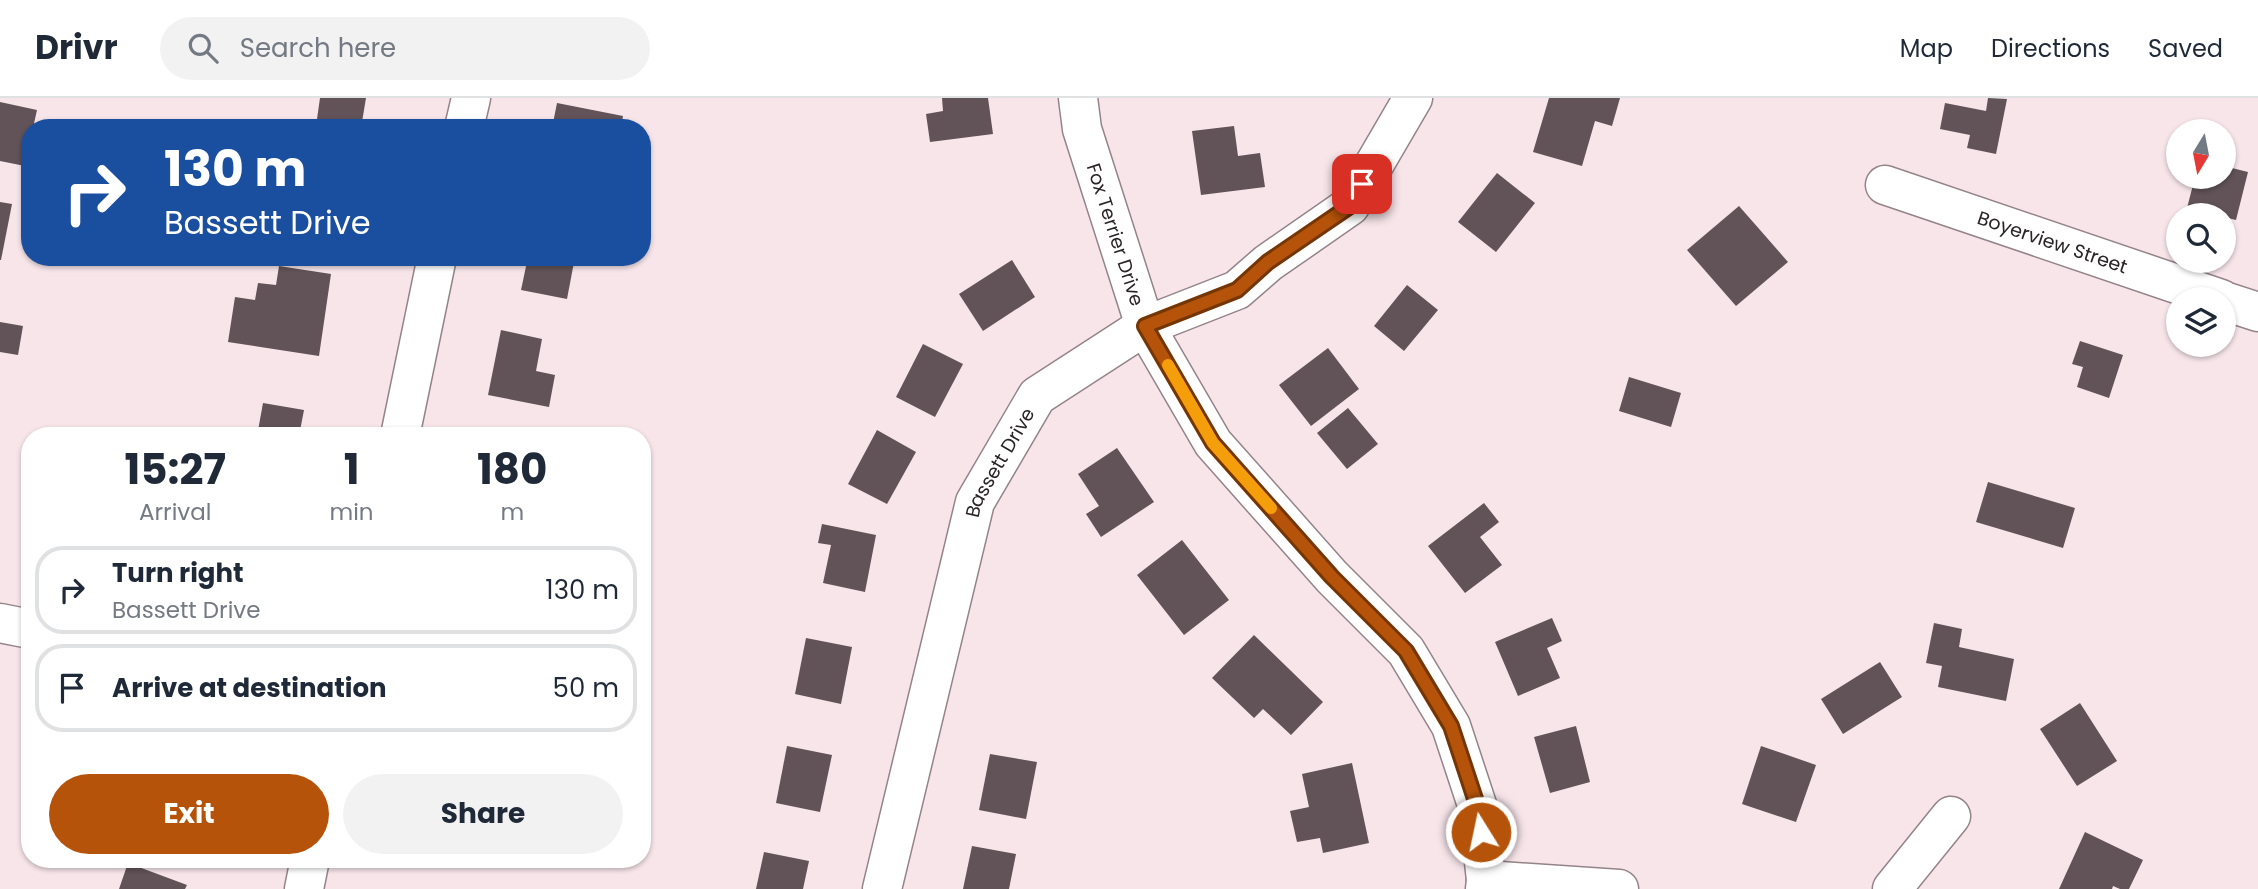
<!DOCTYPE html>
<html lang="en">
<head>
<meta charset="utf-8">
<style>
  :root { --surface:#fff; --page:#f2f2f3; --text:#1f2937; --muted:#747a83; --line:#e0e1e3; --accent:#b45309 }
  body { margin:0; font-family:Poppins,sans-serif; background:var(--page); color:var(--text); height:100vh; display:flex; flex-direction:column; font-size:26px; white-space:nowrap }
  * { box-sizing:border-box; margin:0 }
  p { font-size:23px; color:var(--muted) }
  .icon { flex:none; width:38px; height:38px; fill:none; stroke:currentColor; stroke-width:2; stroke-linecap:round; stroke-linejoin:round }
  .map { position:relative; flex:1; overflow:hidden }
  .panel { position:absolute; left:21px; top:329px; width:630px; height:441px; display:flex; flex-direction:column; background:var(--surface); border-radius:28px; box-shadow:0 2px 5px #0004 }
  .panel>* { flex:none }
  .banner { position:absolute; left:21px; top:21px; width:630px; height:147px; border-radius:28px; box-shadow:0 2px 5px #0004; background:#1a4fa0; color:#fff; overflow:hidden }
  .needle { width:46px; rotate:190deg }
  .fabs { position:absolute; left:2166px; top:21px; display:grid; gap:14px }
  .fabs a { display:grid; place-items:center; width:70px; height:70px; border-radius:50%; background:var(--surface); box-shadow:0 2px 5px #0004; font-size:35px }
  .pin { position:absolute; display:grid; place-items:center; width:60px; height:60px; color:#fff; margin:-30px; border-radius:14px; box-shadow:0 4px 10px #0006 }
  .me { position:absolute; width:77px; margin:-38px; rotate:350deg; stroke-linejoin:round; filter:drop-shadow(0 0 5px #0008) }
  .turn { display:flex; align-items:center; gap:24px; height:147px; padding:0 28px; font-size:32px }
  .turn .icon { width:91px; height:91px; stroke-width:2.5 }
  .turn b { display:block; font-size:49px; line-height:60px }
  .eta { display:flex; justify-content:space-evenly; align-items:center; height:119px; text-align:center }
  .eta b { font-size:42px; font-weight:700; line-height:49px }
  .cta { display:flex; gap:14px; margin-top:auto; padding:14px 28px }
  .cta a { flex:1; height:80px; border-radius:42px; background:var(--accent); color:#fff; font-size:28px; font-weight:700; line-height:80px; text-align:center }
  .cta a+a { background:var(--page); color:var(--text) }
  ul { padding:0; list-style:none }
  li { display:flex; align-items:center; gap:21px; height:88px; margin:0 14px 10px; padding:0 14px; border:4px solid var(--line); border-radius:28px }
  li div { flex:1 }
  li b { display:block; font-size:26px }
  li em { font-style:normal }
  header { display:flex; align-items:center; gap:42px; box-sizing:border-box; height:98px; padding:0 35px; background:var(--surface); border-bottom:2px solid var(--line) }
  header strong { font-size:33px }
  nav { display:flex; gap:38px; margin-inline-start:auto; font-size:24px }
  .search { width:490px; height:63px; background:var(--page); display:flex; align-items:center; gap:18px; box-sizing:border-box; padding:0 24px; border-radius:38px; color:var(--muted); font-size:26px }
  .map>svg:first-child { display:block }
  .building { fill:#615357 }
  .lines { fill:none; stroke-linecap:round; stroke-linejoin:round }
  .minor-casing { stroke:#948489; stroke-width:41 }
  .minor { stroke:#fff; stroke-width:38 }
  .route-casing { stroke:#753606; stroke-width:18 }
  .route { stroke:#b45309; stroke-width:12 }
  .slow { stroke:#f59e0b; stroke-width:12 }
  .labels { text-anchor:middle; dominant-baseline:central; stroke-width:7; stroke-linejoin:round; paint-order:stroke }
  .street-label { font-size:19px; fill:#2a2426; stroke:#fff }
</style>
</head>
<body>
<header>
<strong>Drivr</strong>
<div class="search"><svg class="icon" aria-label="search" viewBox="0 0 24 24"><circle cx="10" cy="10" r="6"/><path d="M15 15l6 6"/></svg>Search here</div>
<nav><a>Map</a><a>Directions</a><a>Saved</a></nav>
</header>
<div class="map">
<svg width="2258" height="791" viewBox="0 0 2258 791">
  <rect width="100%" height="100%" fill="#f7e5ea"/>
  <g class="building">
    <path d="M320,0H366L361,30L316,28Z"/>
    <path d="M942,0H988L993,36L930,44L926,16L943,13Z"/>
    <path d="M1549,0H1620L1612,28L1595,23L1582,68L1533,54Z"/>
    <path d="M1988,0L2007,1L1996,56L1967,50L1970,37L1940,31L1945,5L1986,13Z"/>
    <path d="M0,4L37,12L33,30H30V47L25,68L0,63Z"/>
    <path d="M557,5L623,18L621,30H552Z"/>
    <path d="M1234,28L1238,58L1260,55L1265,89L1201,97L1192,33Z"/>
    <path d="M2224,68L2248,74L2236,122L2187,110L2195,79H2224Z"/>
    <path d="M1497,75L1535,105L1496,154L1458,124Z"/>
    <path d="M0,104L12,106L1,162H0Z"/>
    <path d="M1739,108L1788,164L1736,208L1687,152Z"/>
    <path d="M528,159H575L567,201L521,192Z"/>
    <path d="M1012,162L1035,199L983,233L959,196Z"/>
    <path d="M279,168L331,176L319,258L228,244L235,199L255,202L258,185L276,187Z"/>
    <path d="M1407,187L1438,212L1404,253L1374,228Z"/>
    <path d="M0,224L23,228L18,257L0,254Z"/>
    <path d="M501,232L542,241L536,273L555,277L549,309L488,297Z"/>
    <path d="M2080,243L2123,257L2109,300L2077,289L2083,269L2072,266Z"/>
    <path d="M923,246L963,266L935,319L896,299Z"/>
    <path d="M1328,250L1359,291L1311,328L1279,287Z"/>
    <path d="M1629,279L1681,295L1671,329L1619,313Z"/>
    <path d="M263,305L304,312L299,338H257Z"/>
    <path d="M1348,310L1378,346L1347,371L1317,335Z"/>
    <path d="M877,332L916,354L887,406L848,386Z"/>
    <path d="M1117,350L1154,404L1101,439L1086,416L1099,408L1078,376Z"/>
    <path d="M1988,384L2075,410L2063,450L1976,424Z"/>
    <path d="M1484,405L1499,424L1480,439L1502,467L1465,495L1428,448Z"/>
    <path d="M822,426L876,437L865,494L823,485L831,447L818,445Z"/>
    <path d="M1182,442L1229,502L1184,537L1137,477Z"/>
    <path d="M1552,520L1562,543L1547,550L1560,580L1518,598L1495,544Z"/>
    <path d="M1934,525L1962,531L1959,549L2014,561L2006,603L1938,589L1942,568L1926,565Z"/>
    <path d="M1254,537L1323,604L1291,637L1263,611L1254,620L1212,580Z"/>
    <path d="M806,540L852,549L841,606L795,596Z"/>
    <path d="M1880,564L1902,599L1843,636L1821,601Z"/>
    <path d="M2080,605L2117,663L2077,688L2040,631Z"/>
    <path d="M1576,628L1590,684L1550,695L1534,639Z"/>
    <path d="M787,648L832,657L820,714L776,705Z"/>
    <path d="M1761,648L1816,667L1796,724L1742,706Z"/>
    <path d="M990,656L1037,664L1026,721L979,712Z"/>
    <path d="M1352,665L1369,745L1323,755L1320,740L1297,744L1290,713L1309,709L1302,676Z"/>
    <path d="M2085,734L2143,762L2129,791H2120L2113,788L2112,791H2059Z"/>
    <path d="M972,748L1016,756L1009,791H963Z"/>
    <path d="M764,754L809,763L803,791H756Z"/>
    <path d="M128,765L187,787L185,791H119Z"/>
  </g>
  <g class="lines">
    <defs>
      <g id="minor">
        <path id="s1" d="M1078,0L1082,31L1145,228L1213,345L1332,479L1406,553L1451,628L1478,710L1486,782L1485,791"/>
        <path d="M464,30L471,0"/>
        <path id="s2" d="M1885,87L2221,201"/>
        <path d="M2224,203L2258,214"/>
        <path d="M400,338L437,159"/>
        <path d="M0,525L30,531"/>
        <path d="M1486,782L1619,791"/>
        <path d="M304,791L310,761"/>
        <path id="s3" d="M882,791L975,404L1037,298L1145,228L1237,192L1268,165L1350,108L1413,0"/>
        <path d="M1892,791L1951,718"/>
      </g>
    </defs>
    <use href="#minor" class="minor-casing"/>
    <use href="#minor" class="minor"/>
  </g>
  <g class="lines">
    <defs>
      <path id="route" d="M1362,86L1350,108L1268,164L1237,192L1145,228L1213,345L1332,479L1406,553L1451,628L1478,710L1481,734"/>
    </defs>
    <use href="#route" class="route-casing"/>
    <use href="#route" class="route"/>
    <path class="slow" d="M1168,267L1213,345L1271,410"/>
  </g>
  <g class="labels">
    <g class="street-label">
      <text stroke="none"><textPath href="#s1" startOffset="142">Fox Terrier Drive</textPath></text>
      <text stroke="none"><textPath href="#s2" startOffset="177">Boyerview Street</textPath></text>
      <text stroke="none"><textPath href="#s3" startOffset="444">Bassett Drive</textPath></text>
    </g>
  </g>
</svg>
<div class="fabs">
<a><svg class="needle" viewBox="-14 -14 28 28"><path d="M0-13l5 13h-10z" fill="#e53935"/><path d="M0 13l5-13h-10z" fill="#747a83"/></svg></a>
<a><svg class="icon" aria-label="search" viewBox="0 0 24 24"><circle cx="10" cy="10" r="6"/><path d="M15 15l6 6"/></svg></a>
<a><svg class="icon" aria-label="layers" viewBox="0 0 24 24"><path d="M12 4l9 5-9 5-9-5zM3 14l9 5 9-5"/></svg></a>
</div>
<div class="pin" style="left:1362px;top:86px;background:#d93025"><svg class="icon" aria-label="arrive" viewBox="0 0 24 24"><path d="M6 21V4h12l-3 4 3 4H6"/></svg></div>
<svg class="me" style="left:1481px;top:734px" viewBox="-20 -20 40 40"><circle r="17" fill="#b45309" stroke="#fff" stroke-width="3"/><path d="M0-11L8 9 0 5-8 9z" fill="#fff"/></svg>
<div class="banner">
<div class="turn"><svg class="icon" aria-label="right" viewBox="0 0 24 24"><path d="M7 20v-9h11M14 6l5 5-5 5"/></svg><div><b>130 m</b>Bassett Drive</div></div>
</div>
<section class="panel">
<div class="eta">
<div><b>15:27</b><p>Arrival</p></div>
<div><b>1</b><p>min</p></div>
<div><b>180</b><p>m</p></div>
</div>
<ul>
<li><svg class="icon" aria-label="right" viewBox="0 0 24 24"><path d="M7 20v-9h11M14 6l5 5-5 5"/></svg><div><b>Turn right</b><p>Bassett Drive</p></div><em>130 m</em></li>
<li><svg class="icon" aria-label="arrive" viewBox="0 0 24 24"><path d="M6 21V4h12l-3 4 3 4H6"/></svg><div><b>Arrive at destination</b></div><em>50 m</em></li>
</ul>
<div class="cta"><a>Exit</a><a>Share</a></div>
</section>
</div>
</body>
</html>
